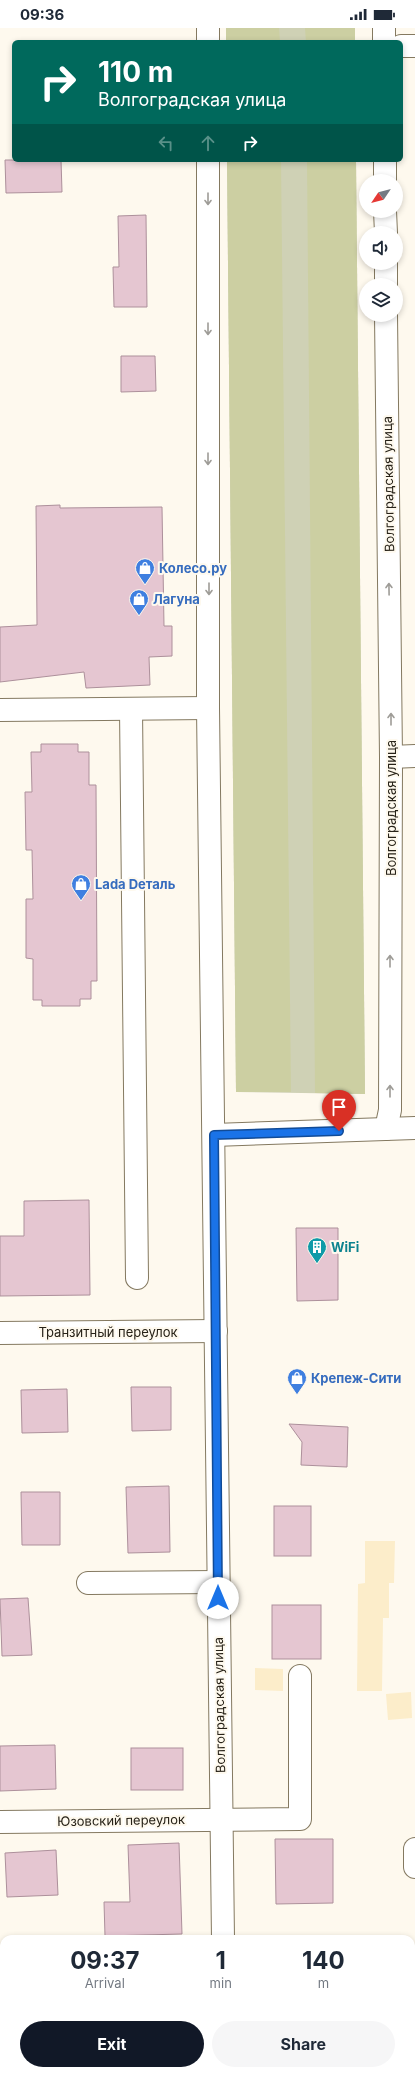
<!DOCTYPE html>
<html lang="en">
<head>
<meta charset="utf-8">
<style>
  :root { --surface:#fff; --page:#f6f6f7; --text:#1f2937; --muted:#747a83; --accent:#111827 }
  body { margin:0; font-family:Inter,sans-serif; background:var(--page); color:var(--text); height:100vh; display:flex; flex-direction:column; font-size:15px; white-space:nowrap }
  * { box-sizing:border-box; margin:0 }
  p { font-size:13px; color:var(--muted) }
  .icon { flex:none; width:22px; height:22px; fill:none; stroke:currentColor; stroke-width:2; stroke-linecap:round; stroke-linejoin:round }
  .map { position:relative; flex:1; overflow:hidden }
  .side { position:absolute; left:0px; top:1907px; width:415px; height:140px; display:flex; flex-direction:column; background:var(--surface); border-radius:12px 12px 0 0; box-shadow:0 2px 6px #0003 }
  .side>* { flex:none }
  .guide { position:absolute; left:12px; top:12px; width:391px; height:122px; border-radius:6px; box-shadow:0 2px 6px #0003; background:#00695c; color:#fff; overflow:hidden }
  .needle { width:26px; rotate:235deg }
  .controls { position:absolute; left:359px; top:146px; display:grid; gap:8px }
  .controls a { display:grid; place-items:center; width:44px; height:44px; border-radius:50%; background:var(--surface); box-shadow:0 2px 6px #0003; font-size:20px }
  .pin { position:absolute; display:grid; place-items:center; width:34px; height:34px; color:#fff; margin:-41px -17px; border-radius:50% 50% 50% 0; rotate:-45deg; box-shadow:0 0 4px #0007 }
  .pin .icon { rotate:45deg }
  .me { position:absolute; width:44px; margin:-22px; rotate:0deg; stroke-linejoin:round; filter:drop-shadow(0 0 3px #0008) }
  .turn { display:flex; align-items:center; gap:14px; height:84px; padding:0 20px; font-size:18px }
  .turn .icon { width:52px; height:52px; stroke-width:2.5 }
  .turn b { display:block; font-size:28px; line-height:34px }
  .lanes { display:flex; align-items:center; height:38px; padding:0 20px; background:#0003; justify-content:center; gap:20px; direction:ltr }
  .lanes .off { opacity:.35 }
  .eta { display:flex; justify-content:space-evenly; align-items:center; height:68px; text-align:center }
  .eta b { font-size:24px; font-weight:700; line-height:28px }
  .primary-button { display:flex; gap:8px; margin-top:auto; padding:8px 20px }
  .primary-button a { flex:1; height:46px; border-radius:24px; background:var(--accent); color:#fff; font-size:16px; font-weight:700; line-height:46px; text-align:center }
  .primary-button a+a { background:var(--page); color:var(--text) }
  .status { display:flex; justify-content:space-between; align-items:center; height:28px; padding:0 20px; background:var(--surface); direction:ltr }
  .status svg { height:11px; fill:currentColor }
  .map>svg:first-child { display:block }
  .built { fill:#fcedca }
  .green { fill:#cfd1b5 }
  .forest { fill:#cccfa2 }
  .building { fill:#e5c6d1; stroke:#ad909b }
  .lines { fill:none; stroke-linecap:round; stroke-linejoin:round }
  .minor-casing { stroke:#847960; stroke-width:24 }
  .minor { stroke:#fff; stroke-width:22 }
  .oneway { stroke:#9e9c97 }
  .route-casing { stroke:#114b97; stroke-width:10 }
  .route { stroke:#1a73e8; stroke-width:7 }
  .labels { text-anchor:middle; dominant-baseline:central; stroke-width:4; stroke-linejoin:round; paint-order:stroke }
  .street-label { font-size:13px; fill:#272218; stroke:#fef9ee }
  .shop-label { font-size:13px; font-weight:bold; fill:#366cbe; stroke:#fef9ee; text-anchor:start }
  .culture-label { font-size:13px; font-weight:bold; fill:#0d838f; stroke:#fef9ee; text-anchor:start }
</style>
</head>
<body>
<div class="status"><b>09:36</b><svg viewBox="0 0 49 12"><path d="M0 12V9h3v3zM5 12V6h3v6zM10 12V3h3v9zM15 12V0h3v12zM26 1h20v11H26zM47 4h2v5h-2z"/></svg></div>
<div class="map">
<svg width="415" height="2047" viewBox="0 0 415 2047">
  <rect width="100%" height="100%" fill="#fef9ee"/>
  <g class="built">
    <path d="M365,1513H395L394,1555H389V1590H383L382,1663H357L358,1556L365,1555Z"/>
    <path d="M255,1640L283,1641V1663L255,1662Z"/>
    <path d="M411,1664L412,1690L388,1692L386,1666Z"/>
  </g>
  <g class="green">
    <rect x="226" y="0" width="129" height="14"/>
    <path d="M227,132H356L365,1066L236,1064Z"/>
  </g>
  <g class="forest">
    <path d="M226,0H279L280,14H226Z"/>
    <path d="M305,0H355V14H306Z"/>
    <path d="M227,132H281L291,1064H236Z"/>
    <path d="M307,132H356L365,1066L315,1065Z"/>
  </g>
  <g class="building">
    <path d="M5,132H61L62,164L6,165Z"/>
    <path d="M146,187L147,279H114L113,239H119L118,188Z"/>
    <path d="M121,328H155L156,363L121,364Z"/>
    <path d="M60,477V480L162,479L164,598H172V628L149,629L150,657L86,660L84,644L0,654V599L37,597L36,478Z"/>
    <path d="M41,716H78V724H89V757H96L97,953H91V971H80V978H42V972H33V931L26,930V871H33L32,822H26L25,764H32L31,724H41Z"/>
    <path d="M89,1172L90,1267L0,1268V1208H24V1173Z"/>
    <path d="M296,1200H338V1272L297,1273Z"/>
    <path d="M131,1359H171V1402L132,1403Z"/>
    <path d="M67,1361L68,1404L22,1405L21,1362Z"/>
    <path d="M289,1396L348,1399L347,1439L301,1437L302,1414Z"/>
    <path d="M169,1458L170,1524L128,1525L126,1459Z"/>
    <path d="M21,1464H60V1517H22Z"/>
    <rect x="274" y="1478" width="37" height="50"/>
    <path d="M28,1570L32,1627L2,1628L0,1571Z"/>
    <rect x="272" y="1577" width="49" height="54"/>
    <path d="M55,1717L56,1761L0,1763V1718Z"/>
    <rect x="131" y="1720" width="52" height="42"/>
    <path d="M275,1811H333V1875L276,1876Z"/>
    <path d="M179,1815L182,1906L105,1908L104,1874H130L128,1817Z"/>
    <path d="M56,1822L58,1867L7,1869L5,1825Z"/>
  </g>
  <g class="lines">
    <defs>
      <g id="minor">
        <path d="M208,0V14"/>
        <path d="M384,14V0"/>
        <path d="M401,18H415"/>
        <path d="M208,132V680L223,1911"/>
        <path d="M385,132V153"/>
        <path d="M385,183L386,205"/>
        <path d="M386,235V257"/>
        <path d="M131,681L137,1250"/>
        <path d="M0,682L208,680"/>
        <path d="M391,729L415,728"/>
        <path d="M386,1101L390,1082L391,729L386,287"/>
        <path d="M214,1107L415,1100"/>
        <path d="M0,1305L216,1303"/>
        <path d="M88,1555L218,1554"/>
        <path d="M0,1794L300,1791V1648"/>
        <path d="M415,1821V1839"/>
        <path d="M225,2043V2047"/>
        <path d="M333,2045L415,2044"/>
      </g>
    </defs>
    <use href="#minor" class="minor-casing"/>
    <use href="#minor" class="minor"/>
  </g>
  <defs><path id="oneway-shaft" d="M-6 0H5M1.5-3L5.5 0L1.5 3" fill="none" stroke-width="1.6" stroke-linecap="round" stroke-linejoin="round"/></defs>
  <g class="oneway">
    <use href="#oneway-shaft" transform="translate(208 171) rotate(90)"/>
    <use href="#oneway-shaft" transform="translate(208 301) rotate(90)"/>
    <use href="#oneway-shaft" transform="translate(208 431) rotate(90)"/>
    <use href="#oneway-shaft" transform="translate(209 561) rotate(90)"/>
    <use href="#oneway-shaft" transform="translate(389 561) rotate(-91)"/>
    <use href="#oneway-shaft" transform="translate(391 691) rotate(-90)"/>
    <use href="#oneway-shaft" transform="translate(390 933) rotate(-90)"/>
    <use href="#oneway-shaft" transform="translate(390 1063) rotate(-90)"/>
  </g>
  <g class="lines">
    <defs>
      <path id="route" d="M218,1570L214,1107L339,1103"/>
    </defs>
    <use href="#route" class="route-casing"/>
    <use href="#route" class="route"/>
  </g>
  <defs>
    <symbol id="shop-pin" viewBox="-11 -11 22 30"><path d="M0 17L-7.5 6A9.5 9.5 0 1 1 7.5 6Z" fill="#3f7fe0" stroke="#fef9ee"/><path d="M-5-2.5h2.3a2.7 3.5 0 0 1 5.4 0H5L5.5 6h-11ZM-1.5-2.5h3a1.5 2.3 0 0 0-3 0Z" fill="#fff"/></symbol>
    <symbol id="building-pin" viewBox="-11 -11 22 30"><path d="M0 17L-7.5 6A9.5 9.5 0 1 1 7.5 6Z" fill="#0f9aa8" stroke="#fef9ee"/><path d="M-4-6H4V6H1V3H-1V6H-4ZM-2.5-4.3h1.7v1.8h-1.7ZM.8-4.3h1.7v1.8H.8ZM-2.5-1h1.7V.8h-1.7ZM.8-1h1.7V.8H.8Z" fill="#fff"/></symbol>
  </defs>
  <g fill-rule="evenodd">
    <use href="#shop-pin" x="134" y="529" width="22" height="30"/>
    <use href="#shop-pin" x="128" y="560" width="22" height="30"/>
    <use href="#shop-pin" x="70" y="845" width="22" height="30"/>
    <use href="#building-pin" x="306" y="1208" width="22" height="30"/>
    <use href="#shop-pin" x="286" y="1339" width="22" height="30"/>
  </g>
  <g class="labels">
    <g class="street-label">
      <text transform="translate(388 456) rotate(-91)">Волгоградская улица</text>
      <text transform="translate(391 780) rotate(-90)">Волгоградская улица</text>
      <text x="108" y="1304">Транзитный переулок</text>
      <text transform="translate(219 1677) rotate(-91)">Волгоградская улица</text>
      <text transform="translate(121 1792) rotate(-1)">Юзовский переулок</text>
    </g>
    <g class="shop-label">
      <text x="159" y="540">Колесо.ру</text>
      <text x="153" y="571">Лагуна</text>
      <text x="95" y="856">Lada Dеталь</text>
      <text x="311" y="1350">Крепеж-Сити</text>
    </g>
    <g class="culture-label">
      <text x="331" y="1219">WiFi</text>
    </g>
  </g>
</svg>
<div class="controls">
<a><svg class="needle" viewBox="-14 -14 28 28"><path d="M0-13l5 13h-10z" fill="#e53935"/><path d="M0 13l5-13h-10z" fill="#747a83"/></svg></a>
<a><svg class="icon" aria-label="sound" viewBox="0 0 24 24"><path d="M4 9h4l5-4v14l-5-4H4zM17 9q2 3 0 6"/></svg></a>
<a><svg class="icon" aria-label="layers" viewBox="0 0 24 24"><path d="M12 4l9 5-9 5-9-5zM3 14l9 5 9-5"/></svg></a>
</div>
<div class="pin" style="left:339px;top:1103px;background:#d93025"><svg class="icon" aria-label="arrive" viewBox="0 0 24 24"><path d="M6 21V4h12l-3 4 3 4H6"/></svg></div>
<svg class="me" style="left:218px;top:1570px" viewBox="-20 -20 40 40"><circle r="19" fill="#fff"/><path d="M0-13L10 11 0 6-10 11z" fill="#1a73e8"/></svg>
<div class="guide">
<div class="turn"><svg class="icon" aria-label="right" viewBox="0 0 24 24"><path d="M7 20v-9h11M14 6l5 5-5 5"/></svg><div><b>110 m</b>Волгоградская улица</div></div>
<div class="lanes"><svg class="icon off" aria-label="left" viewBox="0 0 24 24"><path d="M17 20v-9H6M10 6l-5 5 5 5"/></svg><svg class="icon off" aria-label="ahead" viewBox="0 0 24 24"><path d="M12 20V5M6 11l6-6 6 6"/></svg><svg class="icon" aria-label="right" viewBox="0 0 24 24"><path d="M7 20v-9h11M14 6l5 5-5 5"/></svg></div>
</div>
<section class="side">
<div class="eta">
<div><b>09:37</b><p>Arrival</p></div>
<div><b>1</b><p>min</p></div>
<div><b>140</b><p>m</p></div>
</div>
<div class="primary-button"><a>Exit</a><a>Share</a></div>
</section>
</div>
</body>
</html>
